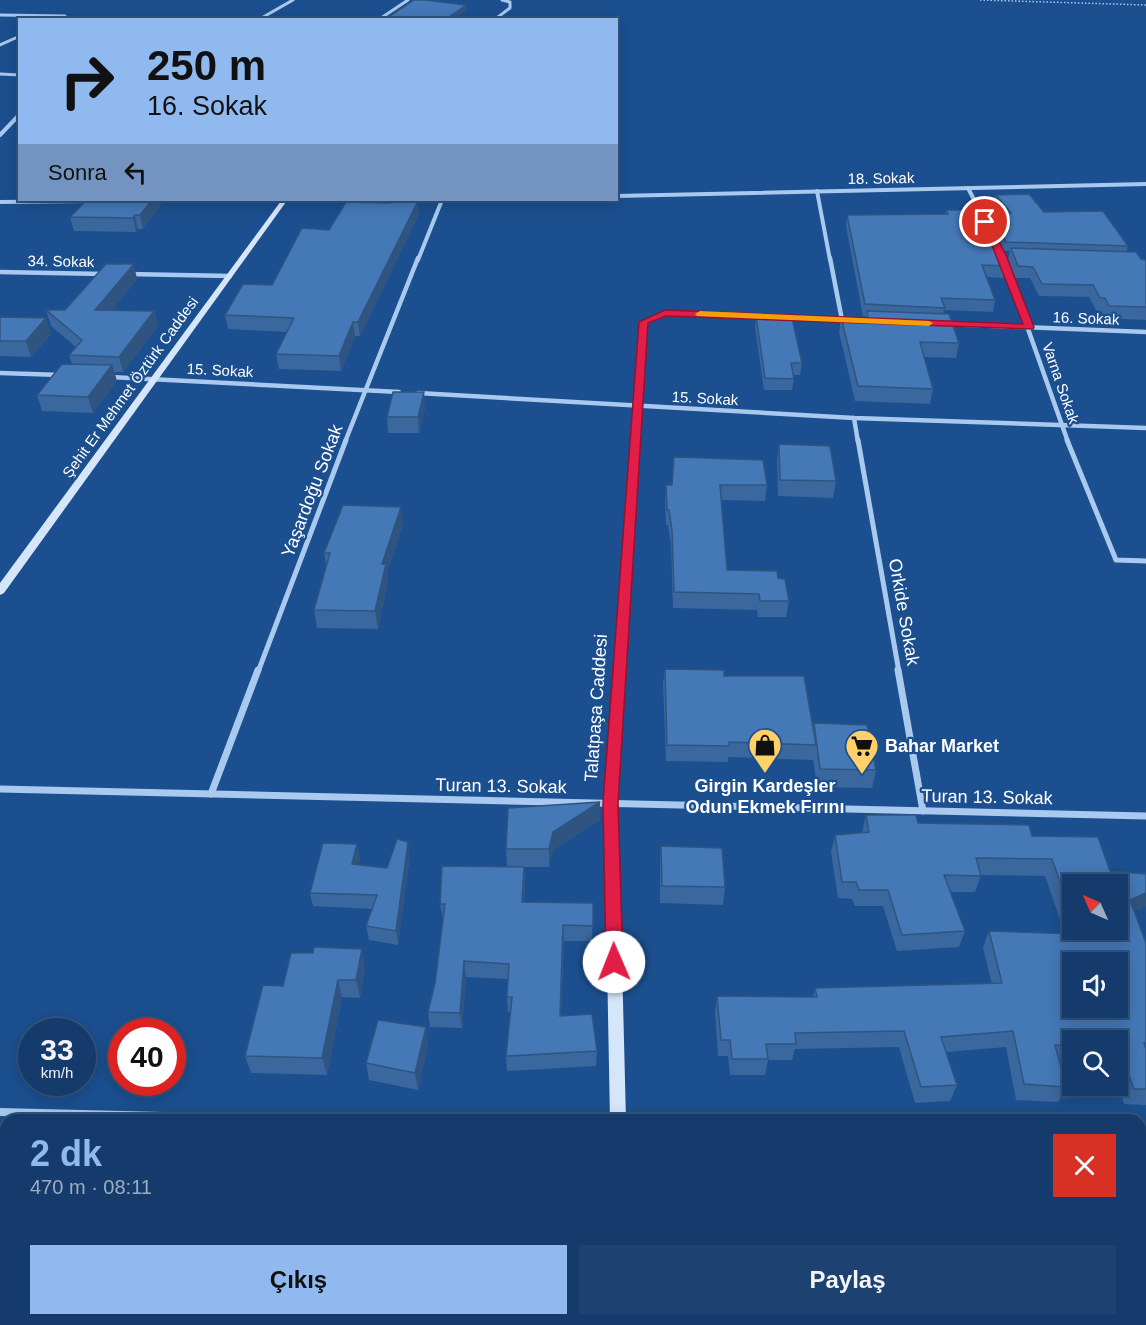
<!DOCTYPE html>
<html lang="tr">
<head>
<meta charset="utf-8">
<style>
  :root { --surface:#143b6b; --page:#1d4271; --text:#f1f3f6; --muted:#9dadc1; --line:#33557e; --accent:#90b9f0 }
  body { margin:0; font-family:Arial,sans-serif; background:var(--page); color:var(--text); height:100vh; display:flex; flex-direction:column; font-size:22px; white-space:nowrap }
  * { box-sizing:border-box; margin:0 }
  p { font-size:20px; color:var(--muted) }
  .icon { flex:none; width:33px; height:33px; fill:none; stroke:currentColor; stroke-width:2; stroke-linecap:round; stroke-linejoin:round }
  .map { position:relative; flex:1; overflow:hidden }
  .details { position:absolute; left:0px; top:1114px; width:1146px; height:212px; display:flex; flex-direction:column; background:var(--surface); border-radius:18px 18px 0 0; box-shadow:0 3px 15px #0003,0 0 0 2px var(--line) }
  .details>* { flex:none }
  .hud { position:absolute; left:18px; top:18px; width:600px; height:183px; border-radius:0px; box-shadow:0 3px 15px #0003,0 0 0 2px var(--line); background:#90b9f0; color:#111; overflow:hidden }
  .needle { width:39px; rotate:315deg }
  .controls { position:absolute; left:1062px; top:874px; display:grid; gap:12px }
  .controls a { display:grid; place-items:center; width:66px; height:66px; border-radius:0px; background:var(--surface); box-shadow:0 3px 15px #0003,0 0 0 2px var(--line); font-size:30px }
  .speed { position:absolute; left:18px; top:1018px; display:flex; gap:12px; font-size:30px; font-weight:700; text-align:center }
  .speed>* { display:grid; place-content:center; width:78px; height:78px; border-radius:50%; background:var(--surface); box-shadow:0 3px 15px #0003,0 0 0 2px var(--line); line-height:1 }
  .speed small { font-size:15px; font-weight:400 }
  .speed .limit { border:9px solid #d22; background:#fff; color:#111 }
  .pin { position:absolute; display:grid; place-items:center; width:51px; height:51px; color:#fff; margin:-26px; border:3px solid #fff; border-radius:50%; box-shadow:0 2px 6px #0007 }
  .me { position:absolute; width:66px; margin:-33px; rotate:359deg; stroke-linejoin:round; filter:drop-shadow(0 0 4px #0008) }
  .turn { display:flex; align-items:center; gap:21px; height:126px; padding:0 30px; font-size:27px }
  .turn .icon { width:78px; height:78px; stroke-width:2.5 }
  .turn b { display:block; font-size:42px; line-height:51px }
  .then { display:flex; align-items:center; height:57px; padding:0 30px; background:#0003; gap:12px; font-size:22px }
  .round { display:grid; place-items:center; flex:none; width:63px; height:63px; border-radius:0px; background:var(--page) }
  .summary { display:flex; align-items:center; justify-content:space-between; height:102px; padding:0 30px }
  h1 { font-size:36px; font-weight:600; line-height:45px; color:var(--accent) }
  .primary-button { display:flex; gap:12px; margin-top:auto; padding:12px 30px }
  .primary-button a { flex:1; height:69px; border-radius:0px; background:var(--accent); color:#111; font-size:24px; font-weight:600; line-height:69px; text-align:center }
  .primary-button a+a { background:var(--page); color:var(--text) }
  .map>svg:first-child { display:block }
  .lines { fill:none; stroke-linecap:round; stroke-linejoin:round }
  .path { stroke:#a9c9ee; stroke-width:1.5; stroke-dasharray:1.5 2; stroke-linecap:butt }
  .street-far5 { stroke:#a9c9ee; stroke-width:3 }
  .street-far4 { stroke:#a9c9ee; stroke-width:4 }
  .street-far3 { stroke:#a9c9ee; stroke-width:4.5 }
  .street-far2 { stroke:#a9c9ee; stroke-width:5 }
  .street-far1 { stroke:#a9c9ee; stroke-width:7 }
  .street { stroke:#a9c9ee; stroke-width:8 }
  .secondary { fill:#d6e6fa; fill-rule:evenodd }
  .wall { fill:#3a679d; fill-rule:evenodd }
  .shaded-wall { fill:#305480 }
  .building { fill:#4478b7; stroke:#305480; stroke-width:1.5; fill-rule:evenodd }
  .route { fill:#e11d48; stroke:#92132f; stroke-width:1.5 }
  .slow { fill:#f59e0b }
  .labels { text-anchor:middle; dominant-baseline:central; stroke-width:4.5; stroke-linejoin:round; paint-order:stroke }
  .far-street-label { font-size:15px; fill:#fff; stroke:#1b4f8f }
  .street-label { font-size:18px; fill:#fff; stroke:#1b4f8f }
  .poi-label { font-size:18px; font-weight:bold; fill:#fff; stroke:#1b4f8f; text-anchor:start }
</style>
</head>
<body>
<div class="map">
<svg width="1146" height="1325" viewBox="0 0 1146 1325">
  <rect width="100%" height="100%" fill="#1b4f8f"/>
  <g class="lines">
    <path class="path" d="M980,0L1146,5"/>
    <g class="street-far5">
      <path d="M0,15L65,16"/>
      <path d="M258,20L293,0"/>
      <path d="M378,20L408,0"/>
      <path d="M494,20L510,8V2L502,0"/>
      <path d="M0,45L20,36"/>
      <path d="M0,74L20,75"/>
    </g>
    <g class="street-far4">
      <path d="M0,135L20,114"/>
      <path d="M968,188L983,217"/>
      <path d="M817,191L830,260"/>
      <path d="M616,196L1146,184"/>
      <path d="M153,201H398"/>
      <path d="M411,201L473,200"/>
      <path d="M0,202L92,201"/>
      <path d="M418,260L442,200"/>
    </g>
    <g class="street-far3">
      <path d="M830,258L842,320"/>
      <path d="M1005,264L1068,442"/>
      <path d="M0,272L103,274"/>
      <path d="M128,274L230,276"/>
      <path d="M665,313L763,317"/>
      <path d="M785,318L847,320"/>
      <path d="M944,324L1146,332"/>
      <path d="M0,373L61,375"/>
      <path d="M110,377L399,392"/>
      <path d="M418,393L854,418L1146,428"/>
      <path d="M854,418L858,442"/>
      <path d="M345,442L418,258"/>
    </g>
    <g class="street-far2">
      <path d="M858,440L899,672"/>
      <path d="M1067,440L1116,560L1146,561"/>
      <path d="M258,672L346,440"/>
    </g>
    <g class="street-far1">
      <path d="M898,670L923,811"/>
      <path d="M0,789L1146,816"/>
      <path d="M211,794L258,670"/>
    </g>
    <g class="street">
      <path d="M0,1112L323,1120"/>
      <path d="M1140,1134H1146"/>
    </g>
    <g class="secondary">
      <path d="M281,201L286,202L4,593L0,595V583Z"/>
      <path d="M665,311L669,313L668,315L648,323L618,803L626,1120H610L604,803L640,322Z"/>
      <rect x="613" y="1320" width="20" height="5"/>
    </g>
  </g>
  <g class="wall">
    <path d="M996,195L1044,212L1128,246L1126,252L1141,259L1146,260V320L1105,318L1101,311L1096,310L1089,297L1039,296L1030,278H1015L1008,259L1010,251H1004L989,221L991,213H1002L994,203Z"/>
    <path d="M87,200H159L161,205L143,229H138L136,232L74,231L70,217Z"/>
    <path d="M946,210L1008,266L1005,278L986,277L995,300L993,312L944,310L943,314L959,343L956,358L924,357L933,389L930,404L855,401L839,332L841,317L865,318L866,316H863L846,226L847,215H945Z"/>
    <path d="M419,214L360,336H355L341,371L279,369L276,354L287,332L228,329L225,315L272,285L329,230Z"/>
    <path d="M137,279L111,311H154L158,326L123,372H114L117,381L93,413L42,411L37,395L72,364L69,355L76,347L51,326L46,310H65Z"/>
    <path d="M756,316L802,363L800,375H793L794,379L792,390H764L755,327Z"/>
    <path d="M0,317L51,334L31,357L0,356Z"/>
    <path d="M425,408L419,433H388L387,417Z"/>
    <path d="M779,444L836,481L833,498L778,496L777,460Z"/>
    <path d="M674,457L767,485L765,501L721,500L727,570L778,578L789,601L786,617H758L757,610L673,608L671,545L668,525H666L665,500L666,485H672Z"/>
    <path d="M403,524L387,573L388,581L378,629L317,628L314,610L326,565L324,553Z"/>
    <path d="M665,669L724,676L813,728L814,723L876,770L872,788L817,787L813,759V760L728,757V762L666,761L663,684Z"/>
    <path d="M600,802V820L553,850L549,867H524L525,883L524,902L593,903L592,941H564L561,1016L597,1051L596,1066L507,1071L506,1056L511,1012H508L507,997L508,979L466,977L462,1028L430,1027L428,1012L435,983L443,919L440,904L507,867L506,849Z"/>
    <path d="M866,815L918,823L1032,836L1110,871L1146,906L1134,911L1146,943V1105L1124,1104L1118,1084V1041H1072V1062L1060,1061L1066,1087L1058,1102L1016,1100L1006,1047L946,1052L957,1085L950,1101L915,1103L899,1047L795,1049L792,1060H768L765,1075H730L728,1056H718L715,1012L717,996L813,997L815,988L992,984L983,948L989,931L1065,934L1045,876L981,875L975,892H950L965,931L959,947L897,951L883,906H855L852,899L838,898L831,852L835,835L862,833ZM1072,885L1118,930H1072Z"/>
    <path d="M661,846L725,887L723,905L660,903V864Z"/>
    <path d="M410,855L398,945L369,940L366,926L372,909L313,906L310,893L360,858L358,865L387,868Z"/>
    <path d="M365,967L360,998L342,997L327,1075L251,1073L245,1056L283,986Z"/>
    <path d="M428,1044L418,1090L369,1080L366,1063Z"/>
    <path d="M840,1320H899L900,1325H841Z"/>
  </g>
  <g class="shaded-wall">
    <path d="M466,5L467,10L453,20H445Z"/>
    <path d="M152,200H159L161,205L143,229L140,215Z"/>
    <path d="M418,201L419,214L360,336L358,322Z"/>
    <path d="M135,215L138,229L136,232L133,218Z"/>
    <path d="M134,264L137,279L99,326L95,310Z"/>
    <path d="M154,311L158,326L123,372L119,357Z"/>
    <path d="M46,318L51,334L31,357L26,341Z"/>
    <path d="M353,322L355,336L341,371L339,356Z"/>
    <path d="M112,365L117,381L93,413L88,397Z"/>
    <path d="M424,392L425,408L419,433L418,417Z"/>
    <path d="M401,507L403,524L387,573L388,581L378,629L375,611L382,564Z"/>
    <path d="M600,802V820L553,850L549,867V849L553,832Z"/>
    <path d="M408,842L410,855L398,945L396,931Z"/>
    <path d="M357,844L360,858L355,878L352,864Z"/>
    <path d="M524,867L525,883L523,917L522,902Z"/>
    <path d="M1146,893V906L1122,917L1130,900Z"/>
    <path d="M563,925L564,941L560,1031V1016Z"/>
    <path d="M362,949L365,967L360,998L356,980Z"/>
    <path d="M464,961L466,977L462,1028L460,1013Z"/>
    <path d="M338,980L342,997L327,1075L322,1058Z"/>
    <path d="M426,1027L428,1044L418,1090L415,1073Z"/>
    <path d="M145,1320H157L156,1325H144Z"/>
    <path d="M396,1320H401V1325H395Z"/>
  </g>
  <g class="building">
    <path d="M414,0H425L466,5L445,20H384Z"/>
    <path d="M1029,194L1044,212L1103,211L1128,246L1006,242L991,213H1011L996,195Z"/>
    <path d="M87,200H152L140,215H135L133,218L70,217Z"/>
    <path d="M392,200L418,201L358,322H353L339,356L276,354L294,318L225,315L243,284L272,285L302,228L329,230L346,202L390,203Z"/>
    <path d="M946,210H983L1001,247L1008,266L982,265L995,300L941,298L945,308L865,304L847,215L948,214Z"/>
    <path d="M1011,248L1136,252L1141,259L1146,260V307L1109,306L1105,298H1100L1093,285L1042,284L1033,267L1018,266Z"/>
    <path d="M106,264H134L95,310L154,311L119,357L69,355L82,340L46,310H65Z"/>
    <path d="M867,311L949,314L959,343L920,342L933,389L858,386L841,317L868,318Z"/>
    <path d="M756,316L792,318L802,363H791L794,379L765,378Z"/>
    <path d="M0,317L46,318L26,341H0Z"/>
    <path d="M62,364L112,365L88,397L37,395Z"/>
    <path d="M393,392H424L418,417H387Z"/>
    <path d="M779,444L830,446L836,481L780,480Z"/>
    <path d="M674,457L763,460L767,485H720L727,570L777,571L778,578L785,579L789,601H760L759,594L674,592L672,530L669,510H667L666,485H672Z"/>
    <path d="M343,505L401,507L382,564H386L375,611L314,610L330,553H324Z"/>
    <path d="M665,669L724,670V676H804L816,745L729,742V746L667,745Z"/>
    <path d="M814,723L867,725L876,770L820,769Z"/>
    <path d="M600,802L553,832L549,849H506L508,808Z"/>
    <path d="M866,815H916L918,823L1029,825L1032,836L1098,837L1110,871L1146,874V893L1130,900L1146,943V1043H1144L1146,1049V1089H1134L1120,1049L1118,1048V1041H1072V1046L1055,1045L1066,1087L1024,1084L1013,1031L941,1037L957,1085L921,1087L904,1031L795,1033L796,1044H766L768,1059H732L730,1040H721L717,996L817,997L815,988L1002,983L989,931L1079,934L1077,930H1118V885H1072V916L1052,859L976,858L981,876L944,875L965,931L902,935L888,890H859L856,882H842L835,835L869,832ZM1072,963H1118V1008H1072Z"/>
    <path d="M397,839L408,842L396,931L366,926L377,895L310,893L323,843L357,844L352,864L387,868Z"/>
    <path d="M661,846L722,848L725,887L662,886Z"/>
    <path d="M442,866L524,867L522,902L593,903V926L563,925L560,1016L592,1014L597,1051L506,1056L512,997H507L509,964L464,961L460,1013L428,1012L435,983L445,904H440Z"/>
    <path d="M314,947L362,949L356,980H338L322,1058L245,1056L263,985L283,986L291,953H313Z"/>
    <path d="M378,1020L426,1027L415,1073L366,1063Z"/>
    <path d="M6,1279V1320H145L144,1325H0V1295Z"/>
    <path d="M293,1320H396L395,1325H292Z"/>
    <path d="M541,1320H600V1325H540Z"/>
    <path d="M848,1320H899L900,1325H849Z"/>
  </g>
  <path class="route" d="M982,220L989,222L1006,255L1034,327L1033,329L666,316L648,323L618,803L623,962L621,967L614,969L608,967L606,962L603,803L639,322L665,310L1023,324Z"/>
  <path class="slow" d="M700,311L929,321L933,323L929,326L697,316L695,314Z"/>
  <defs>
    <symbol id="shop-pin" viewBox="-11 -11 22 30"><path d="M0 17L-7.5 6A9.5 9.5 0 1 1 7.5 6Z" fill="#ffd166" stroke="#1b4f8f"/><path d="M-5-2.5h2.3a2.7 3.5 0 0 1 5.4 0H5L5.5 6h-11ZM-1.5-2.5h3a1.5 2.3 0 0 0-3 0Z" fill="#111"/></symbol>
    <symbol id="supermarket-pin" viewBox="-11 -11 22 30"><path d="M0 17L-7.5 6A9.5 9.5 0 1 1 7.5 6Z" fill="#ffd166" stroke="#1b4f8f"/><path d="M-6-5.5h2.5l.6 2H6L4.5 2H-2.5L-4.4-4H-6ZM-1.5 3.2a1.3 1.3 0 1 0 .1 0ZM3 3.2a1.3 1.3 0 1 0 .1 0Z" fill="#111"/></symbol>
  </defs>
  <g fill-rule="evenodd">
    <use href="#shop-pin" x="746" y="726" width="38" height="52"/>
    <use href="#supermarket-pin" x="843" y="727" width="38" height="52"/>
  </g>
  <g class="labels">
    <g class="far-street-label">
      <text transform="translate(881 178) rotate(-1)">18. Sokak</text>
      <text transform="translate(61 261) rotate(1)">34. Sokak</text>
      <text transform="translate(1086 318) rotate(2)">16. Sokak</text>
      <text transform="translate(220 370) rotate(3)">15. Sokak</text>
      <text transform="translate(1061 383) rotate(71)">Varna Sokak</text>
      <text transform="translate(130 387) rotate(-54)">Şehit Er Mehmet Öztürk Caddesi</text>
      <text transform="translate(705 398) rotate(3)">15. Sokak</text>
    </g>
    <g class="street-label">
      <text transform="translate(312 491) rotate(-69)">Yaşardoğu Sokak</text>
      <text transform="translate(904 612) rotate(80)">Orkide Sokak</text>
      <text transform="translate(596 708) rotate(-86)">Talatpaşa Caddesi</text>
      <text transform="translate(501 786) rotate(1)">Turan 13. Sokak</text>
      <text transform="translate(987 797) rotate(1)">Turan 13. Sokak</text>
    </g>
    <g class="poi-label">
      <text x="885" y="746">Bahar Market</text>
      <text x="765" y="786" text-anchor="middle">Girgin Kardeşler<tspan x="765" dy="21">Odun Ekmek Fırını</tspan></text>
    </g>
  </g>
</svg>
<div class="controls">
<a><svg class="needle" viewBox="-14 -14 28 28"><path d="M0-13l5 13h-10z" fill="#e53935"/><path d="M0 13l5-13h-10z" fill="#9dadc1"/></svg></a>
<a><svg class="icon" aria-label="sound" viewBox="0 0 24 24"><path d="M4 9h4l5-4v14l-5-4H4zM17 9q2 3 0 6"/></svg></a>
<a><svg class="icon" aria-label="search" viewBox="0 0 24 24"><circle cx="10" cy="10" r="6"/><path d="M15 15l6 6"/></svg></a>
</div>
<div class="speed"><div>33<small>km/h</small></div><div class="limit">40</div></div>
<div class="pin" style="left:985px;top:222px;background:#d93025"><svg class="icon" aria-label="arrive" viewBox="0 0 24 24"><path d="M6 21V4h12l-3 4 3 4H6"/></svg></div>
<svg class="me" style="left:614px;top:962px" viewBox="-20 -20 40 40"><circle r="19" fill="#fff"/><path d="M0-13L10 11 0 6-10 11z" fill="#e11d48"/></svg>
<div class="hud">
<div class="turn"><svg class="icon" aria-label="right" viewBox="0 0 24 24"><path d="M7 20v-9h11M14 6l5 5-5 5"/></svg><div><b>250 m</b>16. Sokak</div></div>
<div class="then">Sonra<svg class="icon" aria-label="left" viewBox="0 0 24 24"><path d="M17 20v-9H6M10 6l-5 5 5 5"/></svg></div>
</div>
<section class="details">
<div class="summary"><div><h1>2 dk</h1><p>470 m · 08:11</p></div><a class="round" style="background:#d93025;color:#fff"><svg class="icon" aria-label="close" viewBox="0 0 24 24"><path d="M6 6l12 12M18 6L6 18"/></svg></a></div>
<div class="primary-button"><a>Çıkış</a><a>Paylaş</a></div>
</section>
</div>
</body>
</html>
